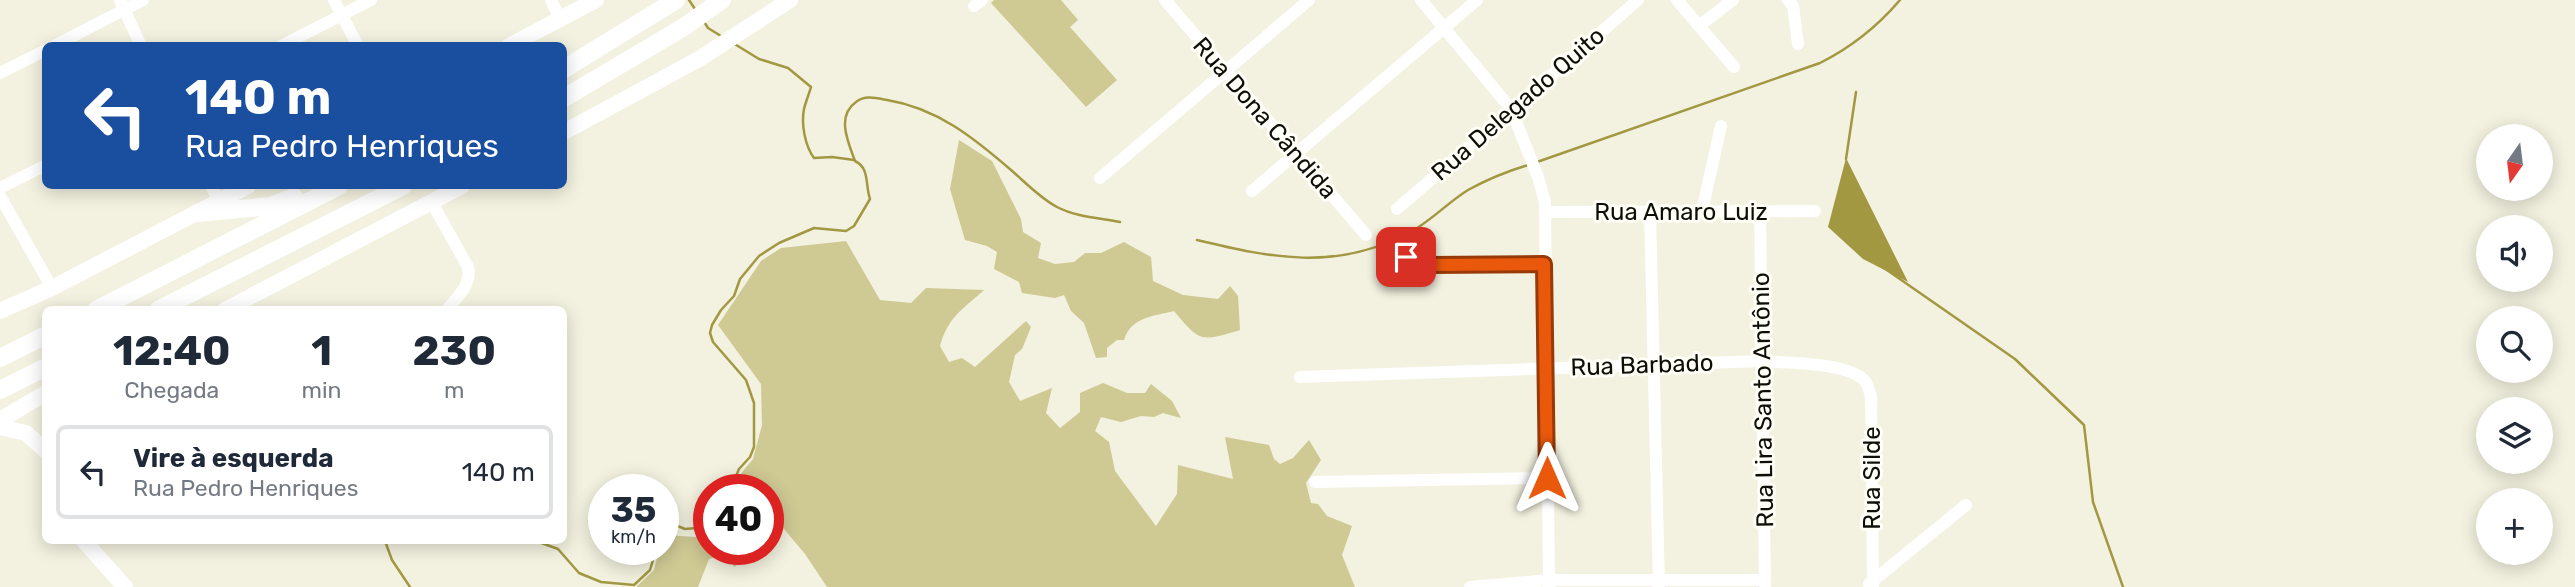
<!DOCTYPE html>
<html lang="pt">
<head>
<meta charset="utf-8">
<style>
  :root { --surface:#fff; --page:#f2f2f3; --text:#1f2937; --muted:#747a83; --line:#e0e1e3 }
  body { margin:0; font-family:Rubik,sans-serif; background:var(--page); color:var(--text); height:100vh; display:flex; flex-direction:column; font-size:26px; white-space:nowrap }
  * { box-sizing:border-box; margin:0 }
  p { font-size:23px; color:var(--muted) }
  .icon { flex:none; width:38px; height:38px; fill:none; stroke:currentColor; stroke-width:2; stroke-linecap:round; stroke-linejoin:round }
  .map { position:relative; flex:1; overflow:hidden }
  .panel { position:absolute; left:42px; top:306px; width:525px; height:238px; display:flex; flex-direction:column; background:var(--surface); border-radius:10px; box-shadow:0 4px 18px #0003 }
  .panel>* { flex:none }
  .banner { position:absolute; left:42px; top:42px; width:525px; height:147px; border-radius:10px; box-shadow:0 4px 18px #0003; background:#1a4fa0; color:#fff; overflow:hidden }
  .needle { width:46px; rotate:194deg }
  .buttons { position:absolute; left:2476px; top:124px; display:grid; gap:14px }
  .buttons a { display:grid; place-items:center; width:77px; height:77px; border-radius:50%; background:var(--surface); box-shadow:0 4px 18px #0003; font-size:35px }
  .speed { position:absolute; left:588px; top:474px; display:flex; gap:14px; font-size:35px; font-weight:700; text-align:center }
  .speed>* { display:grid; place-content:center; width:91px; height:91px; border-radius:50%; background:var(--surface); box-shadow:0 4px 18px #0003; line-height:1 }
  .speed small { font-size:18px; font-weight:400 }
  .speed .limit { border:10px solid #d22; background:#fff; color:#111 }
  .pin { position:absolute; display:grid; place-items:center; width:60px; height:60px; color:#fff; margin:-30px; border-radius:14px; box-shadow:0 4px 10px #0006 }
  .me { position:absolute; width:77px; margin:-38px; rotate:0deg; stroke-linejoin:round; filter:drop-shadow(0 0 5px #0008) }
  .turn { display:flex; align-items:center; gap:24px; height:147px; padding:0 28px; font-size:32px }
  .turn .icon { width:91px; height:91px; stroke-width:2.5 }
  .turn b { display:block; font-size:49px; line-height:60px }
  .eta { display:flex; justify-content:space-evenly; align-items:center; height:119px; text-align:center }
  .eta b { font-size:42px; font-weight:700; line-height:49px }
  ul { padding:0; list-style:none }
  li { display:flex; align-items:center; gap:21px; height:94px; margin:0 14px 10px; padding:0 14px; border:4px solid var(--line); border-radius:10px }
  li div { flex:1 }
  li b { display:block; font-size:26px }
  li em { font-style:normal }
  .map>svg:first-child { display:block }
  .green { fill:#cfc994 }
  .water { fill:#a39842 }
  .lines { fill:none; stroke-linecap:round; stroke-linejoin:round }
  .stream { stroke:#a39842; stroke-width:2.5 }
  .minor { stroke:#fff; stroke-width:12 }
  .major { stroke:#fff; stroke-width:16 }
  .highway { stroke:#fff; stroke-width:18 }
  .route-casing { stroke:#983908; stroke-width:18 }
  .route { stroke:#ea580c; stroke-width:12 }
  .labels { text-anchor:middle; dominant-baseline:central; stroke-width:6; stroke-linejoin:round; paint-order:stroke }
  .street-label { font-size:24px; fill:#0e0e08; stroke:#fffef7 }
</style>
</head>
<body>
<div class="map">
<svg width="2575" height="587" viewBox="0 0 2575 587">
  <rect width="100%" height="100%" fill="#f3f1df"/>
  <g class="green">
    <path d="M994,0H1061L1078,20L1070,27L1117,80L1086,107L991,3Z"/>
    <path d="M959,140L992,161L1021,219L1023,232L1041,243L1038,258L1055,264L1074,262L1085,253H1101L1124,242L1151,257L1153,281L1183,295L1218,299L1230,286L1238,296L1240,330C1200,342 1200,342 1174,311C1154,316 1131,317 1124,340H1117L1107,348V357L1096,358L1084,323L1071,311L1064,295L1055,298L1022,293L1019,282L994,269L997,252L987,246L965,240L950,189Z"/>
    <path d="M846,241L880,300L911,303L926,288L984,290C963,309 948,317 940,346L949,362L962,358L975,367L1026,321L1031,327L1022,349L1015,355L1009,382L1020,401L1052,388L1046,413L1060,428L1080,412V393L1103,383L1127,393H1145L1151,384L1172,401L1181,418L1163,413L1154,417L1141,416L1121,422L1101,417L1095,431L1109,442L1115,471L1156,526L1177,494L1178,465L1233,479L1225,437L1269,445L1274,459L1280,464L1293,458L1309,440L1321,460L1306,483L1311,503L1318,504L1327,516L1352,526L1342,555L1355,587H827L805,554L768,510V490H733V483L753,459L762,425L761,384L718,325L761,261L781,248Z"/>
    <path d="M709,534V550H748L755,563L745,560L734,567L728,553L709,559L698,587H636L654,570L659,550H663V535L696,537Z"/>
  </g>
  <path class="water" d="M1846,158L1908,282L1863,259L1828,227Z"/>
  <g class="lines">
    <g class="stream">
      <path d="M689,0L695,9"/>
      <path d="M703,20L708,28L721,36"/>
      <path d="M733,43L759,59L788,68L811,87C809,94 806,101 804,109C801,124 805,146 814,158L832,157L854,160"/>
      <path d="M1846,159L1856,92"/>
      <path d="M1537,162L1820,63C1852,47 1877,27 1900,0"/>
      <path d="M1197,240C1272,258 1334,271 1407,234C1429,223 1447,203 1468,190C1486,180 1508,171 1528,165"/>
      <path d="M1884,268L2015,359L2084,425L2093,502L2123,587"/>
      <path d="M730,490L739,469L750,457L754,447V403L746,380L713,342L710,333L712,325L721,310L734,296L740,279L759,256L779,243L814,228L846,231L854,226L870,199C865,185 870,168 855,161C848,142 836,116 856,102C865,95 876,98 887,100C937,108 974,138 1011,170C1026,183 1040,198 1057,207C1076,217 1099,218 1120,222"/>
      <path d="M663,520L685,529L709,527"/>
      <path d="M385,541L392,560L410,587"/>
      <path d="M536,541L558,549L579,573L601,582L634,585L650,570L656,550"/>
    </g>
    <g class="minor">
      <path d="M120,0L141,46"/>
      <path d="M334,0L358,46"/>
      <path d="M551,0L560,19"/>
      <path d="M1165,0L1366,235"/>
      <path d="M1421,0L1511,109L1538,177L1545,202L1549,587"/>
      <path d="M1677,0L1734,67"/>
      <path d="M1788,0L1793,6L1798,44"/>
      <path d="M974,6L982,0"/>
      <path d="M1699,26L1733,0"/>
      <path d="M54,46L143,0"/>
      <path d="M281,46L371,0"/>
      <path d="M0,73L46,50"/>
      <path d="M1100,178L1309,0"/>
      <path d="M211,186L219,200"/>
      <path d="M0,188L46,165"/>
      <path d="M1252,191L1477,0"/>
      <path d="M0,196L52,288"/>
      <path d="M431,201L468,267C472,285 457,297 447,310"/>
      <path d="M1397,209L1638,0"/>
      <path d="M1702,211L1721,126"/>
      <path d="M1547,212L1815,211"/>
      <path d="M1650,212L1659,587"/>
      <path d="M1760,212L1765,587"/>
      <path d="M1406,257L1430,265L1544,264"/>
      <path d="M1300,377L1762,361C1787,363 1848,362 1865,381C1868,385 1869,391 1871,396L1873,587"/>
      <path d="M1315,482L1547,478"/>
      <path d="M1869,584L1966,505"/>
      <path d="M1470,587L1549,580H1765"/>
    </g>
    <g class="major">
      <path d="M509,46L596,0"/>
      <path d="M564,132L699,59L790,0"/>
      <path d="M225,310L462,186"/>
      <path d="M0,311L52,288L248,186"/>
      <path d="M0,420L46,393"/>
      <path d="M0,427L26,433L46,451"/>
      <path d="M84,541L125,587"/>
    </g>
    <g class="highway">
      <path d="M564,69L676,0"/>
      <path d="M564,98L684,27L722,0"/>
      <path d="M197,213L271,206L294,197"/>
      <path d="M96,310L339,186"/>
      <path d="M158,310L403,186"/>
      <path d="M0,358L46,335"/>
      <path d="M0,390L46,367"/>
    </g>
  </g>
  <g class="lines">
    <defs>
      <path id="route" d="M1406,257L1430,265L1544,264L1547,478"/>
    </defs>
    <use href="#route" class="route-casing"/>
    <use href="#route" class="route"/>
  </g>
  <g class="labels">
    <g class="street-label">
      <text transform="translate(1518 104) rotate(-41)">Rua Delegado Quito</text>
      <text transform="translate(1265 118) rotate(49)">Rua Dona Cândida</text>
      <text x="1681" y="212">Rua Amaro Luiz</text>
      <text transform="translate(1642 365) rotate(-2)">Rua Barbado</text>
      <text transform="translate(1763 400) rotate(-91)">Rua Lira Santo Antônio</text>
      <text transform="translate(1872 478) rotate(-90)">Rua Silde</text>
    </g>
  </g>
</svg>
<div class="buttons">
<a><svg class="needle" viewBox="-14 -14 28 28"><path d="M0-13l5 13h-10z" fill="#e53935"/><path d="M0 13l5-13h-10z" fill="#747a83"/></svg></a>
<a><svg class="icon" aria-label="sound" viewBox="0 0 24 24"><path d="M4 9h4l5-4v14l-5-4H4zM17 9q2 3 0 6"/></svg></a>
<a><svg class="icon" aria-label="search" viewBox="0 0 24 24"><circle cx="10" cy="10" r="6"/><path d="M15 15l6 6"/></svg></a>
<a><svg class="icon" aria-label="layers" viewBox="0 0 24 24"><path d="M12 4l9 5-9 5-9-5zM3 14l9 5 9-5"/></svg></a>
<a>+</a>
</div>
<div class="speed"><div>35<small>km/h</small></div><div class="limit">40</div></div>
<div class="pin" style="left:1406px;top:257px;background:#d93025"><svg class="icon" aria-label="arrive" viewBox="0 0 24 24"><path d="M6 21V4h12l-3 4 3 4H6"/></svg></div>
<svg class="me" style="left:1547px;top:478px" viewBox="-20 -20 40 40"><path d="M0-17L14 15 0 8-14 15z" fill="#ea580c" stroke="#fff" stroke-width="4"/></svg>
<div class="banner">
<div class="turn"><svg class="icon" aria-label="left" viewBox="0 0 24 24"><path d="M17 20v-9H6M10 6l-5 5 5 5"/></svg><div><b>140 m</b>Rua Pedro Henriques</div></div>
</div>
<section class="panel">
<div class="eta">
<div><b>12:40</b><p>Chegada</p></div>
<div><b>1</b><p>min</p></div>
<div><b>230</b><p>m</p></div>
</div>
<ul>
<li><svg class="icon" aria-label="left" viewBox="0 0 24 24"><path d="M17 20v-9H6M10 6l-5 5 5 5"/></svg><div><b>Vire à esquerda</b><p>Rua Pedro Henriques</p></div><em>140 m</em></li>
</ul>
</section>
</div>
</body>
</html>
